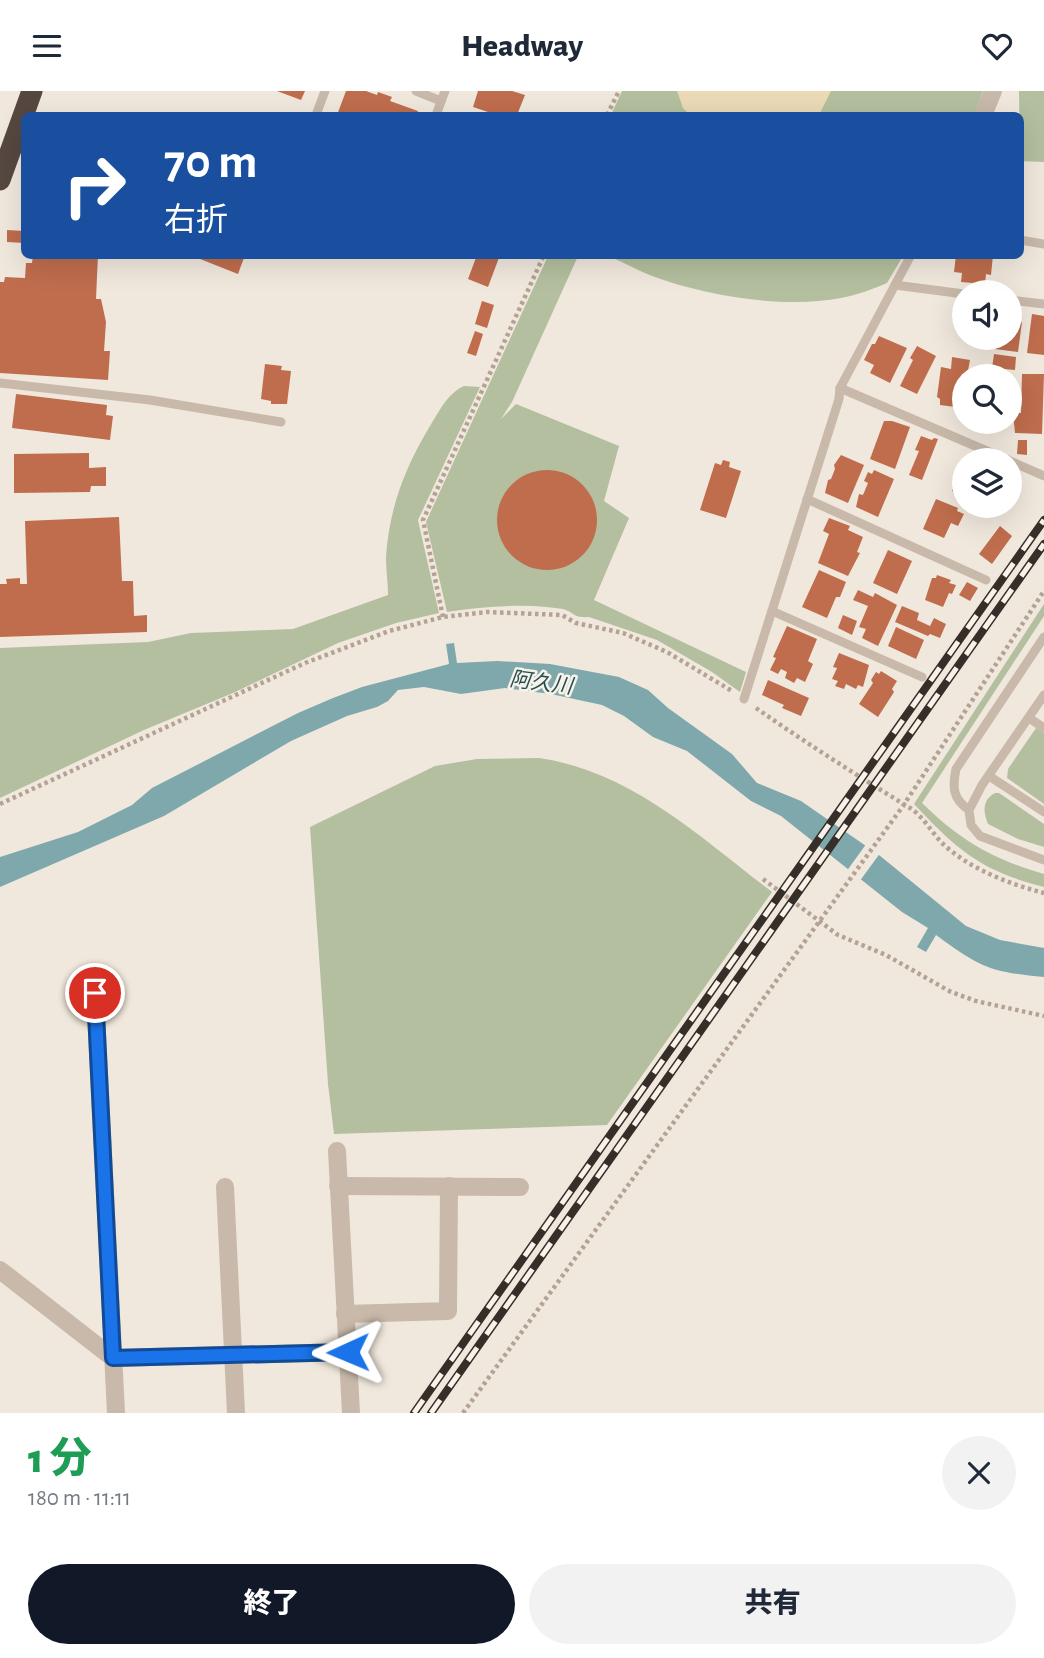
<!DOCTYPE html>
<html lang="ja">
<head>
<meta charset="utf-8">
<style>
  :root { --surface:#fff; --page:#f2f2f3; --text:#1f2937; --muted:#747a83; --accent:#111827 }
  body { margin:0; font-family:"Alegreya Sans","Noto Sans JP",sans-serif; background:var(--page); color:var(--text); height:100vh; display:flex; flex-direction:column; font-size:26px; white-space:nowrap }
  * { box-sizing:border-box; margin:0 }
  p { font-size:23px; color:var(--muted) }
  .icon { flex:none; width:38px; height:38px; fill:none; stroke:currentColor; stroke-width:2; stroke-linecap:round; stroke-linejoin:round }
  .map { position:relative; height:1322px; overflow:hidden }
  .drawer { display:flex; flex-direction:column; background:var(--surface); flex:1 }
  .drawer>* { flex:none }
  .top-card { position:absolute; left:21px; top:21px; width:1003px; height:147px; border-radius:10px; box-shadow:0 7px 28px #0002; background:#1a4fa0; color:#fff; overflow:hidden }
  .buttons { position:absolute; left:952px; top:189px; display:grid; gap:14px }
  .buttons a { display:grid; place-items:center; width:70px; height:70px; border-radius:50%; background:var(--surface); box-shadow:0 7px 28px #0002; font-size:35px }
  .pin { position:absolute; display:grid; place-items:center; width:60px; height:60px; color:#fff; margin:-30px; border:4px solid #fff; border-radius:50%; box-shadow:0 2px 7px #0007 }
  .me { position:absolute; width:77px; margin:-38px; rotate:269deg; stroke-linejoin:round; filter:drop-shadow(0 0 5px #0008) }
  .turn { display:flex; align-items:center; gap:24px; height:147px; padding:0 28px; font-size:32px }
  .turn .icon { width:91px; height:91px; stroke-width:2.5 }
  .turn b { display:block; font-size:49px; line-height:60px }
  .round { display:grid; place-items:center; flex:none; width:74px; height:74px; border-radius:37px; background:var(--page) }
  .summary { display:flex; align-items:center; justify-content:space-between; height:119px; padding:0 28px }
  h1 { font-size:42px; font-weight:800; line-height:52px; color:#1e9e55 }
  .cta { display:flex; gap:14px; margin-top:auto; padding:14px 28px }
  .cta a { flex:1; height:80px; border-radius:42px; background:var(--accent); color:#fff; font-size:28px; font-weight:800; line-height:80px; text-align:center }
  .cta a+a { background:var(--page); color:var(--text) }
  header { display:flex; justify-content:space-between; align-items:center; height:91px; padding:0 28px; background:var(--surface); font-size:32px; font-weight:800 }
  .map>svg:first-child { display:block }
  .green { fill:#b3bf9e }
  .sand { fill:#eadab6 }
  .water { fill:#7ea8ac }
  .pier { fill:#f1e8dd }
  .building { fill:#bf6d4d }
  .lines { fill:none; stroke-linecap:round; stroke-linejoin:round }
  .path { stroke:#b4a394; stroke-width:4.5; stroke-dasharray:3.5 3.5; stroke-linecap:butt }
  .lane { stroke:#c8b9aa; stroke-width:9 }
  .street { stroke:#c8b9aa; stroke-width:18 }
  .highway { stroke:#564841; stroke-width:21 }
  .rail-casing { stroke:#362e29; stroke-width:8 }
  .rail { stroke:#f9f2e9; stroke-width:5; stroke-dasharray:16; stroke-linecap:butt }
  .route-casing { stroke:#114b97; stroke-width:18 }
  .route { stroke:#1a73e8; stroke-width:12 }
  .labels { text-anchor:middle; dominant-baseline:central; stroke-width:5; stroke-linejoin:round; paint-order:stroke }
  .water-label { font-size:21px; font-style:italic; fill:#215055; stroke:#f9f2e9 }
</style>
</head>
<body>
<header><svg class="icon" aria-label="menu" viewBox="0 0 24 24"><path d="M4 6h16M4 12h16M4 18h16"/></svg>Headway<svg class="icon" aria-label="heart" viewBox="0 0 24 24"><path d="M12 20l-8-8c-3-5 5-10 8-4 3-6 11-1 8 4z"/></svg></header>
<div class="map">
<svg width="1044" height="1322" viewBox="0 0 1044 1322">
  <rect width="100%" height="100%" fill="#f1e8dd"/>
  <g class="green">
    <path d="M622,0H983L974,24H611Z"/>
    <path d="M1019,0H1044V71L1020,70Z"/>
    <path d="M548,165H578L512,311L501,328L516,313L619,355L604,410L629,427L594,509L746,581L740,601L712,581L657,549L589,526C572,527 576,522 563,518C558,517 552,517 547,516C514,513 480,516 447,521L426,431Z"/>
    <path d="M608,165H903L887,192C873,198 857,204 841,207C784,218 706,205 652,185C637,179 623,171 608,165Z"/>
    <path d="M464,295L480,296L418,429L439,522L396,532L338,552L233,602L144,639L0,707V557L148,551L191,542L293,538L388,504C388,492 386,479 386,466C389,418 405,376 430,335C440,319 447,303 464,295Z"/>
    <path d="M1044,513V525L922,712C960,749 992,768 1044,783V796C981,780 957,759 914,713Z"/>
    <path d="M1036,637L1044,642V713L1007,687L1008,678Z"/>
    <path d="M539,667C631,680 701,747 772,801L607,1034L334,1043L328,993L310,736L435,675L477,668Z"/>
    <path d="M995,702H999L1044,733V756L1018,748L988,733C983,721 982,709 995,702Z"/>
  </g>
  <path class="sand" d="M677,0H831L819,24H690L683,17Z"/>
  <path class="water" d="M454,552L457,572L497,570L550,573L619,586L648,599L668,617L732,663L757,692L801,710L879,764L966,835L1000,849L1044,857V886C989,881 980,876 936,844L926,861L917,856L928,837L902,821L781,725L751,710L687,660L653,646L624,625L602,614L551,603L505,597L461,603L424,596L398,599L388,610L377,616L347,625L291,650L164,725L0,796V766L78,741L132,714L152,697L298,622L333,607L362,596L449,573L446,553Z"/>
  <path class="pier" d="M867,752L881,761L859,791L846,781Z"/>
  <g class="building">
    <path d="M277,0H305L301,9Z"/>
    <path d="M346,0H366L377,4L378,1L392,6L390,10L418,20L417,24H337Z"/>
    <path d="M478,0H512L525,4L517,24H497L473,16Z"/>
    <path d="M7,139L24,140V152L7,151Z"/>
    <path d="M33,164H98L96,208H101L106,231L104,260H110L108,289L0,282V191H4L5,186L25,187L26,172H32Z"/>
    <path d="M190,164H245L238,183Z"/>
    <path d="M477,164H500L488,196L468,188Z"/>
    <path d="M956,164H993L991,184L986,183L985,193L961,191L962,182L954,181Z"/>
    <path d="M482,210L494,214L487,237L475,233Z"/>
    <path d="M1010,221L1017,222V231H1022L1018,261L987,257L988,247H1010Z"/>
    <path d="M1032,223L1044,225V264L1027,262Z"/>
    <path d="M475,240L483,243L476,265L467,262Z"/>
    <path d="M879,245L907,257L890,292L870,282L874,274L864,269L872,253H875Z"/>
    <path d="M917,255L936,265L917,303L900,295L913,269L910,267Z"/>
    <path d="M994,263L1016,266L1015,279L992,277Z"/>
    <path d="M952,266L970,269L967,285H964L963,317L940,314V308L937,306L941,276L951,278Z"/>
    <path d="M265,273L282,275L281,279L291,280L287,313H271V310L261,308Z"/>
    <path d="M1022,283H1044L1042,343L1015,342L1013,322H1021Z"/>
    <path d="M16,303L107,314L106,324L113,325L110,349L12,337Z"/>
    <path d="M884,330H892L910,336L895,378L870,368Z"/>
    <path d="M921,345L932,349L934,347L938,348L922,389L909,384L919,360L915,359Z"/>
    <path d="M1018,349H1027V364L1017,363Z"/>
    <path d="M89,362V377L106,376V395H91L90,401L14,402V363Z"/>
    <path d="M841,364L864,374L848,412L825,402L828,389L831,388L835,378L834,374Z"/>
    <path d="M723,369L730,371L729,376L741,380L726,427L700,419L715,372L721,374Z"/>
    <path d="M964,370V405L952,400Z"/>
    <path d="M874,379L894,388L878,426L856,416L859,403L863,404L868,392L864,390L868,381L872,383Z"/>
    <circle cx="547" cy="429" r="50"/>
    <path d="M936,408L958,417L957,420L964,423L958,435L951,432L944,447L923,438Z"/>
    <path d="M119,426L122,490H133L134,525L147,524V541L0,546V493H7L6,488L20,487V493H27L25,430Z"/>
    <path d="M829,427L850,435L848,439L863,446L857,461L860,462L848,485L818,472L829,443L823,440Z"/>
    <path d="M1000,435L1012,445L992,473L979,463Z"/>
    <path d="M888,459L912,470L897,503L873,492Z"/>
    <path d="M819,479L846,491L840,506H836L827,527L802,516Z"/>
    <path d="M937,484L951,489L949,492L956,494L952,503L949,502L943,516L925,509L932,487H936Z"/>
    <path d="M967,491L978,497L970,510L959,504Z"/>
    <path d="M858,499L873,506L875,502L897,514L878,555L862,547L866,538L859,536L868,515L853,509Z"/>
    <path d="M902,515L919,522L917,529L930,535L934,527L946,533L940,547L930,543L928,545L895,531Z"/>
    <path d="M843,524L857,530L852,544L838,537Z"/>
    <path d="M787,535L817,548L808,570L813,573L805,591L797,587L794,592L785,587L787,581L781,578L778,583L770,579L776,567L773,566Z"/>
    <path d="M896,536L924,549L916,568L888,555Z"/>
    <path d="M839,562L869,574L863,596L858,594L856,598L846,593L844,598L835,595L838,590L832,588L837,577L833,576Z"/>
    <path d="M881,580L897,590L892,598L894,601L878,626L859,613L873,592L871,589L876,581L879,583Z"/>
    <path d="M768,589L809,607L801,625L782,617L784,614L762,604Z"/>
  </g>
  <g class="lines">
    <g class="path">
      <path d="M607,24L619,0"/>
      <path d="M443,526L423,429L544,164"/>
      <path d="M756,617C806,652 858,685 910,717C923,725 932,742 943,753C970,778 1009,793 1044,802"/>
      <path d="M0,713L305,572L389,540L443,526L487,521L562,524L576,532L623,542L667,561L732,600"/>
      <path d="M763,788L838,844L886,864L951,901L976,910L1044,925"/>
      <path d="M463,1322L903,715L1044,500"/>
    </g>
    <g class="lane">
      <path d="M416,0L441,10"/>
      <path d="M316,24L325,0"/>
      <path d="M436,24L445,0"/>
      <path d="M1020,149L1044,153"/>
      <path d="M895,194L964,203"/>
      <path d="M1010,209L1044,213"/>
      <path d="M0,292L150,309L281,331"/>
      <path d="M840,297L1008,369"/>
      <path d="M1010,370L1044,385"/>
      <path d="M807,408L986,489"/>
      <path d="M772,520L922,586"/>
      <path d="M1044,604L982,694L969,719L971,734L980,745L1044,769"/>
      <path d="M744,608L839,308L840,297L911,164"/>
      <path d="M1029,627L1044,637"/>
      <path d="M989,685L1044,721"/>
      <path d="M969,719C953,708 952,697 956,678L1044,546"/>
    </g>
    <g class="street">
      <path d="M983,24L993,0"/>
      <path d="M95,902L116,1322"/>
      <path d="M337,1060L351,1322"/>
      <path d="M338,1095L520,1096"/>
      <path d="M225,1096L236,1322"/>
      <path d="M0,1179L113,1267L348,1261"/>
      <path d="M345,1223L448,1220L449,1095"/>
    </g>
    <path class="highway" d="M0,89L32,0"/>
    <defs>
      <g id="rail">
        <path d="M414,1322L1044,429"/>
        <path d="M431,1322L1044,453"/>
      </g>
    </defs>
    <use href="#rail" class="rail-casing"/>
    <use href="#rail" class="rail"/>
  </g>
  <g class="lines">
    <defs>
      <path id="route" d="M95,902L113,1267L348,1261"/>
    </defs>
    <use href="#route" class="route-casing"/>
    <use href="#route" class="route"/>
  </g>
  <g class="labels">
    <g class="water-label">
      <text transform="translate(541 592) rotate(7)">阿久川</text>
    </g>
  </g>
</svg>
<div class="buttons">
<a><svg class="icon" aria-label="sound" viewBox="0 0 24 24"><path d="M4 9h4l5-4v14l-5-4H4zM17 9q2 3 0 6"/></svg></a>
<a><svg class="icon" aria-label="search" viewBox="0 0 24 24"><circle cx="10" cy="10" r="6"/><path d="M15 15l6 6"/></svg></a>
<a><svg class="icon" aria-label="layers" viewBox="0 0 24 24"><path d="M12 4l9 5-9 5-9-5zM3 14l9 5 9-5"/></svg></a>
</div>
<div class="pin" style="left:95px;top:902px;background:#d93025"><svg class="icon" aria-label="arrive" viewBox="0 0 24 24"><path d="M6 21V4h12l-3 4 3 4H6"/></svg></div>
<svg class="me" style="left:348px;top:1261px" viewBox="-20 -20 40 40"><path d="M0-17L14 15 0 8-14 15z" fill="#1a73e8" stroke="#fff" stroke-width="4"/></svg>
<div class="top-card">
<div class="turn"><svg class="icon" aria-label="right" viewBox="0 0 24 24"><path d="M7 20v-9h11M14 6l5 5-5 5"/></svg><div><b>70 m</b>右折</div></div>
</div>
</div>
<section class="drawer">
<div class="summary"><div><h1>1 分</h1><p>180 m · 11:11</p></div><a class="round"><svg class="icon" aria-label="close" viewBox="0 0 24 24"><path d="M6 6l12 12M18 6L6 18"/></svg></a></div>
<div class="cta"><a>終了</a><a>共有</a></div>
</section>
</body>
</html>
